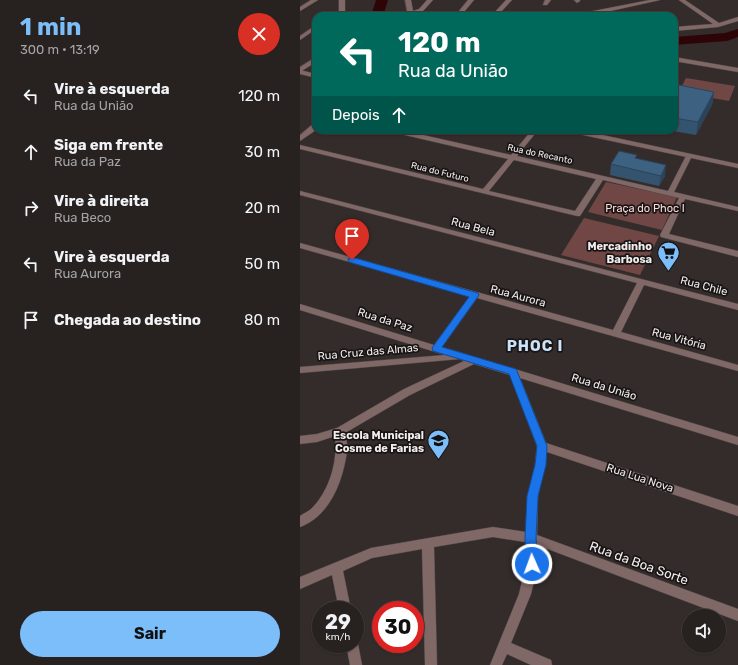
<!DOCTYPE html>
<html lang="pt">
<head>
<meta charset="utf-8">
<style>
  :root { --surface:#272120; --page:#2f2929; --text:#f1f3f6; --muted:#a4a3a5; --line:#433e3e; --accent:#7cbef9 }
  body { margin:0; font-family:Rubik,sans-serif; background:var(--page); color:var(--text); height:100vh; display:flex; flex-direction:column; font-size:15px; white-space:nowrap }
  * { box-sizing:border-box; margin:0 }
  p { font-size:13px; color:var(--muted) }
  .icon { flex:none; width:22px; height:22px; fill:none; stroke:currentColor; stroke-width:2; stroke-linecap:round; stroke-linejoin:round }
  .map { position:relative; flex:1; overflow:hidden }
  .panel { display:flex; flex-direction:column; background:var(--surface); width:300px }
  .panel>* { flex:none }
  .top-card { position:absolute; left:12px; top:12px; width:366px; height:122px; border-radius:12px; box-shadow:0 1px 3px #0004,0 0 0 1px var(--line); background:#00695c; color:#fff; overflow:hidden }
  .tools { position:absolute; left:382px; top:609px; display:grid; gap:8px }
  .tools a { display:grid; place-items:center; width:44px; height:44px; border-radius:50%; background:var(--surface); box-shadow:0 1px 3px #0004,0 0 0 1px var(--line); font-size:20px }
  .speed { position:absolute; left:12px; top:601px; display:flex; gap:8px; font-size:20px; font-weight:700; text-align:center }
  .speed>* { display:grid; place-content:center; width:52px; height:52px; border-radius:50%; background:var(--surface); box-shadow:0 1px 3px #0004,0 0 0 1px var(--line); line-height:1 }
  .speed small { font-size:10px; font-weight:400 }
  .speed .limit { border:6px solid #d22; background:#fff; color:#111 }
  .pin { position:absolute; display:grid; place-items:center; width:34px; height:34px; color:#fff; margin:-41px -17px; border-radius:50% 50% 50% 0; rotate:-45deg; box-shadow:0 0 4px #0007 }
  .pin .icon { rotate:45deg }
  .me { position:absolute; width:44px; margin:-22px; rotate:358deg; stroke-linejoin:round; filter:drop-shadow(0 0 3px #0008) }
  .turn { display:flex; align-items:center; gap:14px; height:84px; padding:0 20px; font-size:18px }
  .turn .icon { width:52px; height:52px; stroke-width:2.5 }
  .turn b { display:block; font-size:28px; line-height:34px }
  .then { display:flex; align-items:center; height:38px; padding:0 20px; background:#0003; gap:8px; font-size:15px }
  .round { display:grid; place-items:center; flex:none; width:42px; height:42px; border-radius:21px; background:var(--page) }
  .headline { display:flex; align-items:center; justify-content:space-between; height:68px; padding:0 20px }
  h1 { font-size:24px; font-weight:700; line-height:30px; color:var(--accent) }
  .button { display:flex; gap:8px; margin-top:auto; padding:8px 20px }
  .button a { flex:1; height:46px; border-radius:24px; background:var(--accent); color:#111; font-size:16px; font-weight:700; line-height:46px; text-align:center }
  ul { padding:0; list-style:none }
  li { display:flex; align-items:center; gap:12px; height:56px; padding:0 20px }
  li div { flex:1 }
  li b { display:block; font-size:15px }
  li em { font-style:normal }
  main { display:flex; flex:1; min-height:0 }
  .map>svg:first-child { display:block }
  .green { fill:#704745 }
  .lines { fill:none; stroke-linecap:round; stroke-linejoin:round }
  .river { fill:#2e0507; fill-rule:evenodd }
  .minor-casing { stroke:#4f4746; stroke-width:1 }
  .tertiary-casing { stroke:#4f4746; stroke-width:1 }
  .minor { fill:#7f6866; fill-rule:evenodd }
  .tertiary { fill:#7f6866; fill-rule:evenodd }
  .wall { fill:#34536f }
  .shaded-wall { fill:#2b445a }
  .building { fill:#3d6181; stroke:#2b445a }
  .route { fill:#1a73e8; stroke:#114b97 }
  .labels { text-anchor:middle; dominant-baseline:central; stroke-width:3.5; stroke-linejoin:round; paint-order:stroke }
  .far-street-label { font-size:9px; fill:#f3eded; stroke:#191515 }
  .park-label { font-size:11px; fill:#fcd9d7; stroke:#191515 }
  .street-label { font-size:11px; fill:#f3eded; stroke:#191515 }
  .poi-label { font-size:11px; font-weight:bold; fill:#f3eded; stroke:#191515; text-anchor:end }
  .near-street-label { font-size:13px; fill:#f3eded; stroke:#191515 }
  .district-label { font-size:15px; font-weight:bold; letter-spacing:1px; fill:#cce4fb; stroke:#191515 }
</style>
</head>
<body>
<main>
<section class="panel">
<div class="headline"><div><h1>1 min</h1><p>300 m · 13:19</p></div><a class="round" style="background:#d93025;color:#fff"><svg class="icon" aria-label="close" viewBox="0 0 24 24"><path d="M6 6l12 12M18 6L6 18"/></svg></a></div>
<ul>
<li><svg class="icon" aria-label="left" viewBox="0 0 24 24"><path d="M17 20v-9H6M10 6l-5 5 5 5"/></svg><div><b>Vire à esquerda</b><p>Rua da União</p></div><em>120 m</em></li>
<li><svg class="icon" aria-label="ahead" viewBox="0 0 24 24"><path d="M12 20V5M6 11l6-6 6 6"/></svg><div><b>Siga em frente</b><p>Rua da Paz</p></div><em>30 m</em></li>
<li><svg class="icon" aria-label="right" viewBox="0 0 24 24"><path d="M7 20v-9h11M14 6l5 5-5 5"/></svg><div><b>Vire à direita</b><p>Rua Beco</p></div><em>20 m</em></li>
<li><svg class="icon" aria-label="left" viewBox="0 0 24 24"><path d="M17 20v-9H6M10 6l-5 5 5 5"/></svg><div><b>Vire à esquerda</b><p>Rua Aurora</p></div><em>50 m</em></li>
<li><svg class="icon" aria-label="arrive" viewBox="0 0 24 24"><path d="M6 21V4h12l-3 4 3 4H6"/></svg><div><b>Chegada ao destino</b></div><em>80 m</em></li>
</ul>
<div class="button"><a>Sair</a></div>
</section>
<div class="map">
<svg width="438" height="665" viewBox="0 0 438 665">
  <rect width="100%" height="100%" fill="#342c2b"/>
  <g class="green">
    <path d="M386,78L435,86L429,101L379,92Z"/>
    <path d="M306,182L377,197L362,230L288,212Z"/>
    <path d="M284,218L359,236L340,275L261,255Z"/>
  </g>
  <g class="lines">
    <g class="river">
      <path d="M76,0H88L84,13L86,16H74L72,13Z"/>
      <path d="M438,29V37L427,41L374,45V37L425,33Z"/>
    </g>
    <defs>
      <g id="minor">
        <path d="M11,0H18L0,11V7Z"/>
        <rect x="39" y="0" width="6" height="16"/>
        <path d="M105,0H111L113,11L119,9L127,0H133L123,11L113,15L114,16H108Z"/>
        <path d="M168,0H174L164,12L193,14L206,0H212L199,14L208,16L162,15L155,16Z"/>
        <path d="M245,0H251L247,5H243Z"/>
        <path d="M274,0H280V1L277,3Z"/>
        <path d="M350,0H360L288,16H249L252,14L288,12Z"/>
        <path d="M379,0H385L419,23L438,17V21L418,27L374,31V27L413,24Z"/>
        <path d="M16,25V29L0,40V36Z"/>
        <path d="M16,57V62L0,72V67Z"/>
        <path d="M374,57L438,68V72L374,61Z"/>
        <path d="M89,130H101L211,155L232,130H238L217,156L368,191L386,156L389,154L391,155L392,156L374,192L438,207V211L385,199L369,234L438,251V257L361,237L360,235L379,198L303,180L280,216H277L0,149V145L183,189L208,159L92,132ZM214,160L296,179L275,211L189,191Z"/>
        <path d="M0,191L438,304V310L344,285L321,332L438,365V371L177,298L142,347L438,437V445L220,378L246,443L438,506V516L247,452L238,496L237,535L438,609V621L237,545L238,564L231,594L211,643L251,660L252,665H231L207,654L202,665H190L219,594L226,564L225,542L193,537L134,547L137,665H125L122,549L72,558L43,571L51,610H39L32,575L0,589V577L71,548L193,527L226,532L228,496L235,465L237,446L210,375L174,364L110,395L45,433C46,439 48,446 47,451C43,481 30,516 0,527V516C4,513 10,511 13,507C30,489 38,460 35,436L17,442L0,444V436L17,434L37,428L104,389L164,361L160,359L0,373V367L145,355L0,310V304L134,345L170,296L0,248V243L313,330L337,283L0,195Z"/>
        <path d="M55,639L58,644L62,665H50L46,644H55Z"/>
      </g>
      <g id="tertiary">
        <path d="M0,70L16,74V78L0,74Z"/>
        <path d="M13,124H16V130L0,141V135Z"/>
        <path d="M265,130H279L438,164V168L269,132Z"/>
      </g>
    </defs>
    <use href="#minor" class="minor-casing"/>
    <use href="#tertiary" class="tertiary-casing"/>
    <use href="#minor" class="minor"/>
    <use href="#tertiary" class="tertiary"/>
  </g>
  <g class="wall">
    <path d="M374,84L414,92L412,105L396,135L367,130H374Z"/>
    <path d="M336,159L365,176L359,186L310,175L311,164Z"/>
  </g>
  <g class="shaded-wall">
    <path d="M414,92L412,105L396,135L398,122Z"/>
    <path d="M366,165L365,176L359,186L361,176Z"/>
  </g>
  <g class="building">
    <path d="M374,84L414,92L398,122L374,118Z"/>
    <path d="M319,151L337,155L335,158L366,165L361,176L311,164Z"/>
  </g>
  <path class="route" d="M49,258H55L178,293L179,295L142,347L216,369L217,371L247,446L246,465L238,496L236,538L238,564L236,568L232,570L228,568L226,564L225,538L227,496L235,465L237,446L209,374L133,351L132,348L169,297L49,262L48,260Z"/>
  <defs>
    <symbol id="supermarket-pin" viewBox="-11 -11 22 30"><path d="M0 17L-7.5 6A9.5 9.5 0 1 1 7.5 6Z" fill="#7cbef9" stroke="#191515"/><path d="M-6-5.5h2.5l.6 2H6L4.5 2H-2.5L-4.4-4H-6ZM-1.5 3.2a1.3 1.3 0 1 0 .1 0ZM3 3.2a1.3 1.3 0 1 0 .1 0Z" fill="#111"/></symbol>
    <symbol id="school-pin" viewBox="-11 -11 22 30"><path d="M0 17L-7.5 6A9.5 9.5 0 1 1 7.5 6Z" fill="#7cbef9" stroke="#191515"/><path d="M0-5L7-2L0 1L-7-2ZM-4 1L0 2.5L4 1V4Q0 6-4 4Z" fill="#111"/></symbol>
  </defs>
  <g fill-rule="evenodd">
    <use href="#supermarket-pin" x="356" y="240" width="25" height="34"/>
    <use href="#school-pin" x="126" y="428" width="25" height="34"/>
  </g>
  <g class="labels">
    <g class="far-street-label">
      <text transform="translate(240 154) rotate(12)">Rua do Recanto</text>
      <text transform="translate(140 172) rotate(14)">Rua do Futuro</text>
    </g>
    <g class="park-label">
      <text x="345" y="208">Praça do Phoc I</text>
    </g>
    <g class="street-label">
      <text transform="translate(173 227) rotate(15)">Rua Bela</text>
      <text transform="translate(404 286) rotate(15)">Rua Chile</text>
      <text transform="translate(218 296) rotate(15)">Rua Aurora</text>
      <text transform="translate(85 320) rotate(17)">Rua da Paz</text>
      <text transform="translate(379 339) rotate(15)">Rua Vitória</text>
      <text transform="translate(68 352) rotate(-5)">Rua Cruz das Almas</text>
      <text transform="translate(304 387) rotate(17)">Rua da União</text>
      <text transform="translate(340 478) rotate(18)">Rua Lua Nova</text>
    </g>
    <g class="poi-label">
      <text x="352" y="246">Mercadinho<tspan x="352" dy="13">Barbosa</tspan></text>
      <text x="124" y="435">Escola Municipal<tspan x="124" dy="13">Cosme de Farias</tspan></text>
    </g>
    <g class="near-street-label">
      <text transform="translate(339 563) rotate(20)">Rua da Boa Sorte</text>
    </g>
    <g class="district-label">
      <text x="235" y="346">PHOC I</text>
    </g>
  </g>
</svg>
<div class="tools">
<a><svg class="icon" aria-label="sound" viewBox="0 0 24 24"><path d="M4 9h4l5-4v14l-5-4H4zM17 9q2 3 0 6"/></svg></a>
</div>
<div class="speed"><div>29<small>km/h</small></div><div class="limit">30</div></div>
<div class="pin" style="left:52px;top:260px;background:#d93025"><svg class="icon" aria-label="arrive" viewBox="0 0 24 24"><path d="M6 21V4h12l-3 4 3 4H6"/></svg></div>
<svg class="me" style="left:232px;top:564px" viewBox="-20 -20 40 40"><circle r="17" fill="#1a73e8" stroke="#fff" stroke-width="3"/><path d="M0-11L8 9 0 5-8 9z" fill="#fff"/></svg>
<div class="top-card">
<div class="turn"><svg class="icon" aria-label="left" viewBox="0 0 24 24"><path d="M17 20v-9H6M10 6l-5 5 5 5"/></svg><div><b>120 m</b>Rua da União</div></div>
<div class="then">Depois<svg class="icon" aria-label="ahead" viewBox="0 0 24 24"><path d="M12 20V5M6 11l6-6 6 6"/></svg></div>
</div>
</div>
</main>
</body>
</html>
